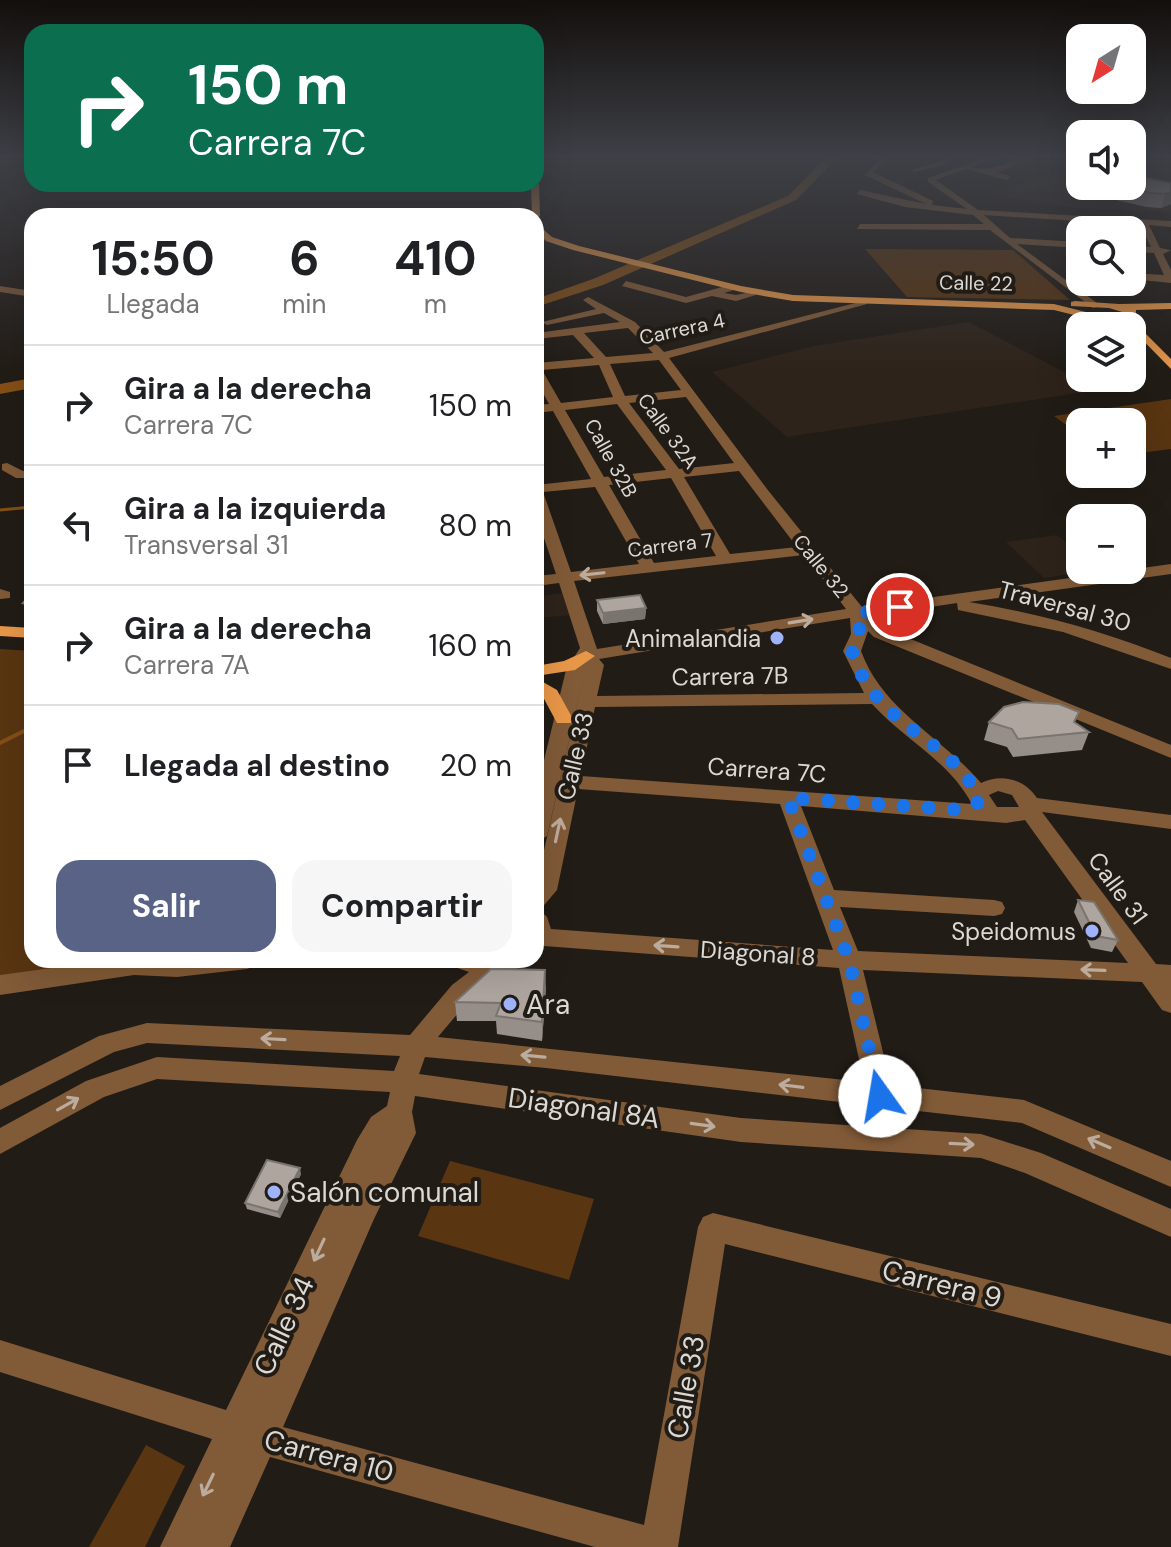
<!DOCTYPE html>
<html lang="es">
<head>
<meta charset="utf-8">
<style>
  :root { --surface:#fff; --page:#f6f6f6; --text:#202124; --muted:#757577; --line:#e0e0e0; --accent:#596386 }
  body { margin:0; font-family:"DM Sans",sans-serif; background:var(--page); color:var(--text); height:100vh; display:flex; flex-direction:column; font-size:30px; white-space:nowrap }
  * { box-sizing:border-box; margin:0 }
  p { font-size:26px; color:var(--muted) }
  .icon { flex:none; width:44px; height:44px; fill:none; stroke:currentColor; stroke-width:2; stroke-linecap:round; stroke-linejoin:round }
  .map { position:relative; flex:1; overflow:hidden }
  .drawer { position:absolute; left:24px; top:208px; width:520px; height:760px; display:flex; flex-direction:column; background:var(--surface); border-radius:24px; box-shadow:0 8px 32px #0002 }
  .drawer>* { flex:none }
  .guide { position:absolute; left:24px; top:24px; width:520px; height:168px; border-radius:24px; box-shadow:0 8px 32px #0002; background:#0b6e4f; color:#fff; overflow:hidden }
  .needle { width:52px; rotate:217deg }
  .buttons { position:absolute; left:1066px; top:24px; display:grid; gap:16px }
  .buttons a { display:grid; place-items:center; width:80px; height:80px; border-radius:16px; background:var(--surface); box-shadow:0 8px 32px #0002; font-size:40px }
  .pin { position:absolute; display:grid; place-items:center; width:68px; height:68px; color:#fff; margin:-34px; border:4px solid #fff; border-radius:50%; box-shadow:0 2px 8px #0007 }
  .me { position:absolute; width:88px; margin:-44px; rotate:347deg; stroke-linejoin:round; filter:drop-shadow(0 0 6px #0008) }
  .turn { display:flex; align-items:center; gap:28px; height:168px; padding:0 32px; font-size:36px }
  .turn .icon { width:104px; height:104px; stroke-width:2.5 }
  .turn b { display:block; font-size:56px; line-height:68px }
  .eta { display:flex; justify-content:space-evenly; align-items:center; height:136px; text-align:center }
  .eta b { font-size:48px; font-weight:700; line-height:56px }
  .button { display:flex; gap:16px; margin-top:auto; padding:16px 32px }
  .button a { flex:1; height:92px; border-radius:24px; background:var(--accent); color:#fff; font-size:32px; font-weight:700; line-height:92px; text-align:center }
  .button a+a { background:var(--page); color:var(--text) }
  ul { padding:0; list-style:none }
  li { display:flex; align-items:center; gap:24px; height:120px; padding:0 32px; border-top:2px solid var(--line) }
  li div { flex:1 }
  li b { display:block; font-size:30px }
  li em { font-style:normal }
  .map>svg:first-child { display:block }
  .built { fill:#2e231a }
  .green { fill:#593511 }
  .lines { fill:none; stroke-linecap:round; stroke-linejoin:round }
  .stream-far1 { stroke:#844f16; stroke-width:3 }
  .stream { stroke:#844f16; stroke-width:4 }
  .river { fill:#844f16; fill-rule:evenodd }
  .minor { fill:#815a37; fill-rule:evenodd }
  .major { fill:#e89748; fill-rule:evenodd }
  .wall { fill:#968e89 }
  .shaded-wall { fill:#7a746f }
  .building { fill:#aea59f; stroke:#7a746f; stroke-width:2 }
  .oneway { stroke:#bcac9d }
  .route { stroke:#1a73e8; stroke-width:14; stroke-dasharray:0 25.2 }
  .poi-dot { fill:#9fb3fd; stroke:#221c16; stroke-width:3 }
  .labels { text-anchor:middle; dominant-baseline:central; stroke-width:8; stroke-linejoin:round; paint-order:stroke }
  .far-street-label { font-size:20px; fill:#dcd8d4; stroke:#221c16 }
  .street-label { font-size:24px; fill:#dcd8d4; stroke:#221c16 }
  .poi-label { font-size:24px; fill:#dcd8d4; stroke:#221c16; text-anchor:end }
  .near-poi-label { font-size:28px; fill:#dcd8d4; stroke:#221c16; text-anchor:start }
  .near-street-label { font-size:28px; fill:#dcd8d4; stroke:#221c16 }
</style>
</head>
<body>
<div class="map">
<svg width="1171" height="1547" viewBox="0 0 1171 1547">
  <rect width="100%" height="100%" fill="#221c16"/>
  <g class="built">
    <path d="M1071,167L1080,169V186L1171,189V212L1076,208L990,195Z"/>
    <path d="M969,322L1098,390L787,437L712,372L814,346Z"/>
    <path d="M1057,535L1080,554V570H1097L1044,578L1006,542Z"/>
    <path d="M562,593L572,615L536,618V597Z"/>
  </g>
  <g class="green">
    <path d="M865,249L1013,250L1070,300L907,297Z"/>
    <path d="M1171,399V449L1132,454V422H1080V435L1054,416Z"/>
    <path d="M0,649L32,651V960H116L0,988Z"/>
    <path d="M450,1161L594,1199L569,1280L418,1236Z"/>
    <path d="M146,1445L185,1466L145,1547H89Z"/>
  </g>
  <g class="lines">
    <path class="stream-far1" d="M0,510L32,507"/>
    <path class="stream" d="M0,743L32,727"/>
    <g class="river">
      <path d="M828,156H839L796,200L603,285L536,307V299L593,279L788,196Z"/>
      <path d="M32,378V388L0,394V384Z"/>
    </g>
    <g class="minor">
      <path d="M882,156H891L873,172L933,201L932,205L967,209L928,182V178L991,156H1003L971,167C999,174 1010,156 1036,156L997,173L1010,176L1007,180L966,169L936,180L978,210L1171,221V227L1149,225L1160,248L1171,250L1163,254L1171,270V283L1132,279V273L1164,275L1154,253L1132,252V246L1151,247L1140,225L984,215L1010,238L1080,242V248L1017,244L1097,303V307L1093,308L990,230L857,229L860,224H984L973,215L905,207L857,194L860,190L926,204L865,175Z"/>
      <path d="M1137,156H1148L1144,158Z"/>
      <path d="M948,159L951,163L915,172L911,170Z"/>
      <path d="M548,234V238L536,241V235Z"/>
      <path d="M626,281L686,297L733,284L737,289L724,293L736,295L751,292L756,295L736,301L712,296L686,303L622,286Z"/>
      <path d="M0,286L32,291V297L0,292Z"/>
      <path d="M588,297L635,322L664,352L867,300V304L669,358L767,489L862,607L1171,564V574L969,602C1038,613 1106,632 1171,658V669L1063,632L958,610L957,603L871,616L886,629L1171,745V758L874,637L868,631L861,651C883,711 941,736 981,783C1001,773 1025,779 1037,798L1171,815V829L1042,812L1156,964L1171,965V1013L1162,1010L1142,982L863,970L891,1085L1024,1100L1171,1161V1187L1022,1123L546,1068L425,1057L419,1074L741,1118L981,1134L1041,1153L1171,1209V1237L1025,1173L981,1158L741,1142L415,1096L412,1112L416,1133L374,1219L283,1427L644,1525L698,1227L703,1217L713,1213L1171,1324V1356L725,1244L678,1547H595L270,1457L230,1547H160L212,1439L0,1372V1340L226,1410L357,1140L371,1117L387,1106L390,1092L157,1079L104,1097L0,1154V1128L86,1081L157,1057L394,1071L400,1056L147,1043L114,1052L0,1110V1086L99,1036L147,1023L410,1035L452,985L469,972L452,966L448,960H528L524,966C484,979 465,1005 438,1037L864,1082L839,968L544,946L536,949V885L586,667L547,836L536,843V793L566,670L580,648L559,583L536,586V576L556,574L536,514V485L591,479L553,411L536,413V405L549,404L536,380V363L594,358L573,335L536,339V333L620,322L604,313L547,325L542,322L596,309L583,300ZM628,328L653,353L606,357L584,333ZM659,360L681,390L625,396L610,364ZM599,365L613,397L561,403L542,370ZM686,397L734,463L679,469L629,403ZM617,404L666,470L604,477L565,410ZM739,471L797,547L730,554L684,477ZM671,478L716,556L654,563L609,485ZM595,487L639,564L571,572L543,492ZM804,555L846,609L597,649L574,581ZM850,618L851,634L843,651L864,693L597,696L604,665L599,659ZM872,704C905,740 949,761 972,804L581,776L595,707ZM578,789L780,804L833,950L551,929L547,917L540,910L557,890ZM998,791L1012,795L1019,807H997L989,795ZM801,806L1006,823L1025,820L1128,963L858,951L840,907L994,916L1002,914L1005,908L1002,902L994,900L834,890Z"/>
      <path d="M7,463L23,471L32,470V478H16L2,470V464Z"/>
      <path d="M0,589L10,592V598L0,599Z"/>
      <path d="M111,960H259L255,966L247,969L177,977L134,975L0,995V975Z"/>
    </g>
    <g class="major">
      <path d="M536,182L539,184L540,216L536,219L532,216L531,184Z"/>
      <path d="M536,223L552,237L579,246L741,286L793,295L1054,304L1102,316H1128L1171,359V369L1125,322H1102L1054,310L793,301L741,292L573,250L546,241L536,231Z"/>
      <path d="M1075,301L1119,304L1171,303V309L1136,310V314L1132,315L1109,308L1071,306V302Z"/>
      <path d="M0,626L32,628V638L0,636Z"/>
      <path d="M586,651L595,656L575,670L536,676V666L564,661Z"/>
      <path d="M536,678L557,690L573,719L571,723H557L543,697L536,692Z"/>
    </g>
  </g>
  <g class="wall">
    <path d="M1080,175V186H1132L1171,183V204L1161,208L1147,207L1071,190L1075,177Z"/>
    <path d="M32,593V609L25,608L23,603Z"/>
    <path d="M597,600L646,608L645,619L603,624L597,611Z"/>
    <path d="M989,722H1075L1089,732L1082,750L1013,757L1007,747L984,740Z"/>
    <path d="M1078,900L1118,940L1112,952L1091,948L1074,912Z"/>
    <path d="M546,988L542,1041L497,1034L496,1021H457L455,1002Z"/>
    <path d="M301,1174L280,1218L247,1209L245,1203Z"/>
  </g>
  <g class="shaded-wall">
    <path d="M1171,192V204L1161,208L1165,194Z"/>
    <path d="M646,608L645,619L603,624V613Z"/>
    <path d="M545,970L546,988L542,1041V1022Z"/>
    <path d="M300,1168L301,1174L280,1218L278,1212Z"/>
  </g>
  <g class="building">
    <path d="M1132,175L1171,183V192L1165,194L1151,193L1119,186H1132Z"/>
    <path d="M32,593V603H23Z"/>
    <path d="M640,595L646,608L603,613L597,600Z"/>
    <path d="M1023,702L1059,704L1079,712L1074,722L1089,732L1018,739L1012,729L989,722L1004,707Z"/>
    <path d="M1078,900L1094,902L1118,940L1096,936Z"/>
    <path d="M491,969L545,970L542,1022L496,1016L501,1003L455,1002Z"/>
    <path d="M267,1160L300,1168L278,1212L245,1203Z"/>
  </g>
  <defs><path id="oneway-shaft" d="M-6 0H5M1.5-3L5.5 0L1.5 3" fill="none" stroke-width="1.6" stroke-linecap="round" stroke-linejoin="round" transform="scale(2)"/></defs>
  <g class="oneway">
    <use href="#oneway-shaft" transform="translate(592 574) rotate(174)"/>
    <use href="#oneway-shaft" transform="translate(801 621) rotate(-9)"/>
    <use href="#oneway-shaft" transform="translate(558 830) rotate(-78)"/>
    <use href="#oneway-shaft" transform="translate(666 946) rotate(-176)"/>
    <use href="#oneway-shaft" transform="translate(1093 970) rotate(-178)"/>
    <use href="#oneway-shaft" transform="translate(273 1039) rotate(-177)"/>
    <use href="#oneway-shaft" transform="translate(533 1056) rotate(-175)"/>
    <use href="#oneway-shaft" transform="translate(791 1086) rotate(-173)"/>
    <use href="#oneway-shaft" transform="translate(68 1104) rotate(-29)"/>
    <use href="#oneway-shaft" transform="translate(703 1125) rotate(8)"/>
    <use href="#oneway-shaft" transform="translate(1099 1143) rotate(-157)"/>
    <use href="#oneway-shaft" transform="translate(962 1144) rotate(3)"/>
    <use href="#oneway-shaft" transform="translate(319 1250) rotate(115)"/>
    <use href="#oneway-shaft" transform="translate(208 1485) rotate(116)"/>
  </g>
  <linearGradient id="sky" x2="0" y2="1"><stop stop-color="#130f0c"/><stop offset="0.42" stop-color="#3e4047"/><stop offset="1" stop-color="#3e4047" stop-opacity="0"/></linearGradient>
  <rect width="1171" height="373" fill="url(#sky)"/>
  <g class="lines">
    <path class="route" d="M880,1096L849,960L788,798L961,810L979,802C963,743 874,729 852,651L860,634L858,613L900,607"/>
  </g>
  <g class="poi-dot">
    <circle cx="777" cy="638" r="8"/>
    <circle cx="1092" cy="931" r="8"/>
    <circle cx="510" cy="1004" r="8"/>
    <circle cx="274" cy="1192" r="8"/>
  </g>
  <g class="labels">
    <g class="far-street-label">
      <text transform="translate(976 283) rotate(1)">Calle 22</text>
      <text transform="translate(682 329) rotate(-12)">Carrera 4</text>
      <text transform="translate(668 431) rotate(54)">Calle 32A</text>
      <text transform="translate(611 458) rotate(61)">Calle 32B</text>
      <text transform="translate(670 545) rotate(-7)">Carrera 7</text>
      <text transform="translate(821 566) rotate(51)">Calle 32</text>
    </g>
    <g class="street-label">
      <text transform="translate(1065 606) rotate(15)">Traversal 30</text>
      <text transform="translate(730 676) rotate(-1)">Carrera 7B</text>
      <text transform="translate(575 756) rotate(-77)">Calle 33</text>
      <text transform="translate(767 770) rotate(4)">Carrera 7C</text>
      <text transform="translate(1118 888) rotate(54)">Calle 31</text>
      <text transform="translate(758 953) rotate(4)">Diagonal 8</text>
    </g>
    <g class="poi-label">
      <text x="761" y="638">Animalandia</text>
      <text x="1076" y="931">Speidomus</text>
    </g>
    <g class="near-poi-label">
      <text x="526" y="1004">Ara</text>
      <text x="290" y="1192">Salón comunal</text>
    </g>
    <g class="near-street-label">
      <text transform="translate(584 1108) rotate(8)">Diagonal 8A</text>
      <text transform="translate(942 1284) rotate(14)">Carrera 9</text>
      <text transform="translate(284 1326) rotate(-65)">Calle 34</text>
      <text transform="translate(686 1387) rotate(-80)">Calle 33</text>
      <text transform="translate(329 1456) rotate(15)">Carrera 10</text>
    </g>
  </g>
</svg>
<div class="buttons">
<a><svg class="needle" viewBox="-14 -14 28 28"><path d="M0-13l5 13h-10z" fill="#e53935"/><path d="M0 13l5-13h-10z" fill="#757577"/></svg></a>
<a><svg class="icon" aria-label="sound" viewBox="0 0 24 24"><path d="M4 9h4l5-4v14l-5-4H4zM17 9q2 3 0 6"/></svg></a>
<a><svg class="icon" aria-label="search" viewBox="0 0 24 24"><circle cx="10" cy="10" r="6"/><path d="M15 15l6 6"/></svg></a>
<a><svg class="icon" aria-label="layers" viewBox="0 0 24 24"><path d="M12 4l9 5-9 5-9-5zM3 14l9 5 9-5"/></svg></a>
<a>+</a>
<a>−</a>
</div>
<div class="pin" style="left:900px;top:607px;background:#d93025"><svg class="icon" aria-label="arrive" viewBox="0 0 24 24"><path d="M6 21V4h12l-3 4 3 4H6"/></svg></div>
<svg class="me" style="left:880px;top:1096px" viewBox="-20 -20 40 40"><circle r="19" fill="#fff"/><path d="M0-13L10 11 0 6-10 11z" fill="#1a73e8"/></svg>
<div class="guide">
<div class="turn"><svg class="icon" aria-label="right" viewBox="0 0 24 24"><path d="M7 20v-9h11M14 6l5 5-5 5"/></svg><div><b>150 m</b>Carrera 7C</div></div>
</div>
<section class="drawer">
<div class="eta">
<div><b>15:50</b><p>Llegada</p></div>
<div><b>6</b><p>min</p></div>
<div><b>410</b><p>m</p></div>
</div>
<ul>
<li><svg class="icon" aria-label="right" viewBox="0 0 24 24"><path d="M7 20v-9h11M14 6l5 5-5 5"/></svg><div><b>Gira a la derecha</b><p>Carrera 7C</p></div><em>150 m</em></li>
<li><svg class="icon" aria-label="left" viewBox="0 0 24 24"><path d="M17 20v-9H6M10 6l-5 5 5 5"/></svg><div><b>Gira a la izquierda</b><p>Transversal 31</p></div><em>80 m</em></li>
<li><svg class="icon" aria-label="right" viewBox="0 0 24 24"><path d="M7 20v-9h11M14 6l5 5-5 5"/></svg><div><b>Gira a la derecha</b><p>Carrera 7A</p></div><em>160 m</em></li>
<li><svg class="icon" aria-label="arrive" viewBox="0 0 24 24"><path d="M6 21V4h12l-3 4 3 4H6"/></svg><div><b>Llegada al destino</b></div><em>20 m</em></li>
</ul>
<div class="button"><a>Salir</a><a>Compartir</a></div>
</section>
</div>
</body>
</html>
